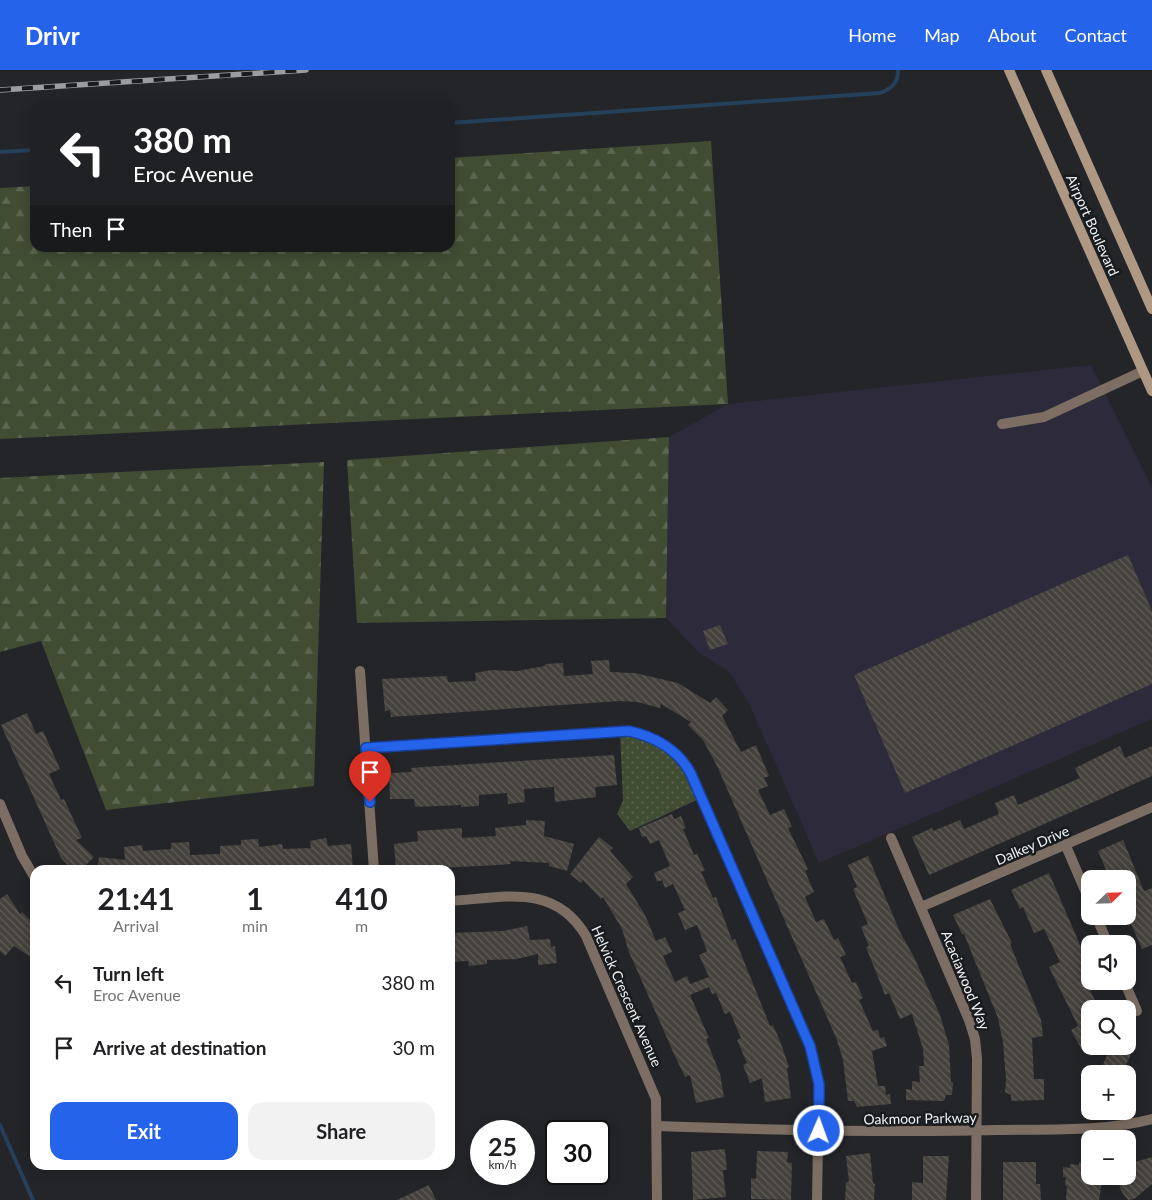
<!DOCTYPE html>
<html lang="en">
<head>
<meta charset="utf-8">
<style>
  :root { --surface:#fff; --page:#f2f2f2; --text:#202124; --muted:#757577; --accent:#2563eb }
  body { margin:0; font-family:Lato,sans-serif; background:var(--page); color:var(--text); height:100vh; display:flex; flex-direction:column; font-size:19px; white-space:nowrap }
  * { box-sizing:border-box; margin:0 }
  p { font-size:16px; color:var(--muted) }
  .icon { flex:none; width:28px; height:28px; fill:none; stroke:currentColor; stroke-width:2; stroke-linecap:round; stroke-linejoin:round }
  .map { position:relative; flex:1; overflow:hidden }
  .sheet { position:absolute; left:30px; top:795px; width:425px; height:305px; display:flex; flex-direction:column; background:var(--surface); border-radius:15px; box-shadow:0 2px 12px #0003 }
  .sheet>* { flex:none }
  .banner { position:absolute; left:30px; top:30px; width:425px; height:152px; border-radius:15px; box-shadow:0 2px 12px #0003; background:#202124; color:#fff; overflow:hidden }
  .needle { width:32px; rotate:67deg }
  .tools { position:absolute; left:1081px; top:800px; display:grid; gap:10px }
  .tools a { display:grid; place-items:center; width:55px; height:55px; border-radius:10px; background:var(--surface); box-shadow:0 2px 12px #0003; font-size:25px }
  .speed { position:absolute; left:470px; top:1050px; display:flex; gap:10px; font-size:25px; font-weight:700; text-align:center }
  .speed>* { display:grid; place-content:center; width:65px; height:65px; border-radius:50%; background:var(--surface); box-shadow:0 2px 12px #0003; line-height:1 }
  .speed small { font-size:12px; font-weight:400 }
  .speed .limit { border:2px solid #111; border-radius:8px; background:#fff; color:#111 }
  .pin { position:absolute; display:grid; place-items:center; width:42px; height:42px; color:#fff; margin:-51px -21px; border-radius:50% 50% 50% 0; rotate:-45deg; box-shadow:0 0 5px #0007 }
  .pin .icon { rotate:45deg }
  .me { position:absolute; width:55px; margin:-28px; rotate:2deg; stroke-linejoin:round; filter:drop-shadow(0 0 4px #0008) }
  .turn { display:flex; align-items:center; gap:18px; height:105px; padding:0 20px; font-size:22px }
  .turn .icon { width:65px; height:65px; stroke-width:2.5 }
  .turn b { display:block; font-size:35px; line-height:42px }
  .then { display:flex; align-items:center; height:48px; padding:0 20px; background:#0003; gap:10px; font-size:19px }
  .eta { display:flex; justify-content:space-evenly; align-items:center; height:85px; text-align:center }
  .eta b { font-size:30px; font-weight:700; line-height:35px }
  .action { display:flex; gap:10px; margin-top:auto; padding:10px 20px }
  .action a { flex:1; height:58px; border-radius:15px; background:var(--accent); color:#fff; font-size:20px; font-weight:700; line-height:58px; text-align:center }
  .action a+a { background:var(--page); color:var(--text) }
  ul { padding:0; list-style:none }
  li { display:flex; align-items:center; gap:15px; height:65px; padding:0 20px }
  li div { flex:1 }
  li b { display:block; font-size:19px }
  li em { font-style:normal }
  header { display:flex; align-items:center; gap:30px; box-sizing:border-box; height:70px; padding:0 25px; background:var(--accent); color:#fff }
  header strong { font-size:24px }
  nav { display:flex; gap:28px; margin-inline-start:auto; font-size:18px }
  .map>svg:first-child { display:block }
  .industrial { fill:#2c2a3b }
  .grass { fill:url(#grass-dots) }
  .forest { fill:url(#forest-firs) }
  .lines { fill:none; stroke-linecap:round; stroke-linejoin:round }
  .stream { stroke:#25405a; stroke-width:4 }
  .building { fill:url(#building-back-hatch) }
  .minor { stroke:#7c6e62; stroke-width:10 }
  .secondary { stroke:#ae9884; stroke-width:10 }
  .rail-casing { stroke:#9b9da1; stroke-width:5.5 }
  .rail { stroke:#191c1f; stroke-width:4; stroke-dasharray:11; stroke-linecap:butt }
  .route-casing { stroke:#184099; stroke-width:12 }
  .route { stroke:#2563eb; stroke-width:9 }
  .labels { text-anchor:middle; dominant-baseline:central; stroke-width:5; stroke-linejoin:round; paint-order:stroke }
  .street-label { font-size:14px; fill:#f0f2f5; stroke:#191c1f }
</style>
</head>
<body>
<header>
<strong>Drivr</strong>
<nav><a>Home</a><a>Map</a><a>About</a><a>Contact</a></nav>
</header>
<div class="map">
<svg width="1152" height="1130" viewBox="0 0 1152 1130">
  <defs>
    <pattern id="grass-dots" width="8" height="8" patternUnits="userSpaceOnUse" patternTransform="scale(1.25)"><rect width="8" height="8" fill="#404d33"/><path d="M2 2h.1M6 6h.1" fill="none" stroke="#5c6751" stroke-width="1.8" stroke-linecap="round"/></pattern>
    <pattern id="forest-firs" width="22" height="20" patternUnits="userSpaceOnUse" patternTransform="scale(1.25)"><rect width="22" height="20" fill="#404d33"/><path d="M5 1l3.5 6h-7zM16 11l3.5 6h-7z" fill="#5c6751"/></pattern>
    <pattern id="building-back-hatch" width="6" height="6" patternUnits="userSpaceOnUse" patternTransform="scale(1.25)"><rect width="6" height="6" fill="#45413d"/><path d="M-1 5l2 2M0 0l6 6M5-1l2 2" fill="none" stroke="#605d5a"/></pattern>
  </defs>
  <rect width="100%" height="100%" fill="#232529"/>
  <path class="industrial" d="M1091,295L1152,417V649L819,793L749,633L729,602L697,581L666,548L669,367L728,334Z"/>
  <path class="grass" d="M620,662L672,679L701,728L630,761L617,744L623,731Z"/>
  <g class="forest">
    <path d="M711,71L728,334L0,369V118L35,116V178H450V88Z"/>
    <path d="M669,367L666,548L357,553L347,390Z"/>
    <path d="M324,392L314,716L106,740L41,571L0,582V408Z"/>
  </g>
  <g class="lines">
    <g class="stream">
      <path d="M450,53L880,23C891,19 899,13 898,0"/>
      <path d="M0,82L35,80"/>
      <path d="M0,1055L33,1130"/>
    </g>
  </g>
  <g class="building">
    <path d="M1128,485L1152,541V614L905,723L854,605Z"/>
    <path d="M720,555L728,574L710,580L703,561Z"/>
    <path d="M609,590L610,602L635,603L678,613L710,633L716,627L728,640L722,646L741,682L756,675L769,706L764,708L768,716L758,720L770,745L784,739L792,757L788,758L808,799L805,801L814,822L805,827L816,852L824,849L834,870L838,868L846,885L840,887L852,913L856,912L863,928L859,930L873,961L878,960L880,968L884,967L887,976L872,981L878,1016H885L886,1025L890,1024L891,1034L857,1037L854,1031H848L843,990L837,970L717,696L703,670L688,655L691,652L661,634L660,638L637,632L620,631L391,647L390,640L385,641L382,609L447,606L448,612L476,611L475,603L491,600L517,601L545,596V594L563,593L564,606L593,604L591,591Z"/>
    <path d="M27,643L36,664L43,661L60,699L49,704L61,730L64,729L82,768L76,770L94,787L81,800H72L61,788L1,655Z"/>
    <path d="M1120,676L1125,688L1152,676V706L929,805L912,767L932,758L933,761L960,750L964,759L999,744L995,733L1014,725L1018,735L1080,708L1075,698Z"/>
    <path d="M614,685L617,715L595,717L596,727L555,732L554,717L524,719L525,732L508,734L507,723L479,725V736L461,737V735L415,737L414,729H390L389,703L412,702L411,698L423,697Z"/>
    <path d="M672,744L674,749L681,746L686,758L683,759L694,785L697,784L705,800L701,802L713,828L716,827L732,870L735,869L770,956L773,955L780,971L789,997L787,998L791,1028L765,1032L762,1008L750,1013L743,995L747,993L737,970L741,968L730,942L725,944L716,923L712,924L709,917L690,925L709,968L706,969L720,1004L724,1027L696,1033L690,1005L685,1007L674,984L629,882L622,859L603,827L601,829L583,810L581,813L570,804L599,767L613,778L610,781L633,807L626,814L645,845L656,871L665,867L672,882L663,886L675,912L687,906L690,914L709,907L699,885L707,881L697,855L685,860L678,843L685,840L673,814L665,818L662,810L657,812L654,803L670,796L659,770L650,774L646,766L642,767L639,758Z"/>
    <path d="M526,750L545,751L544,766L574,774L567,801L549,796V793L510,791L511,794L498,795L396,800L394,774L418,771L417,761L462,758V768L496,766L495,758L526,755Z"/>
    <path d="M326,768L328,776L351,774L353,800H97L99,787L125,790L124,777L142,775L143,781L171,779V773L189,772L190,785L220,784V776L241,775V770L258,769L259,777L282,774L283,779L311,778L310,771Z"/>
    <path d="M1123,770L1144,821L1152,818V875L1142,879L1131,854L1128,856V809H1110L1098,781Z"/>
    <path d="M868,786L900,862L914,887L940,945L949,975L951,1012L953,1013L952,1025H946L944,1031L906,1030V1019L912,1020V1011L920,1012L919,996H924L923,979L912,944L900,949L889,923L885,925L866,877L869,876L861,857L868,854L853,819L857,817L848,795Z"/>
    <path d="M1049,803L1090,898V902L1083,905L1096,933L1090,935V973L1081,978L1071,960L1078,956L1049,897L1060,892L1044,859L1034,863L1023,837L1020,839L1011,820Z"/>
    <path d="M7,824L20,844L22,842L35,855V890L14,876L5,886L0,881V829Z"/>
    <path d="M990,829L1012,873L1010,874L1041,950L1043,966L1032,968L1034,1009H1044V1030L1011,1031V1025L1005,1022L1006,1009L1003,973L998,948L964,864H962L953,845Z"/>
    <path d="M527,856L530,870L550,869L551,877L555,876L557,893L538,895V884L517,889L487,890V894L469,896L468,891L450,892V863L503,861Z"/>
    <path d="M1111,976L1131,984L1122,1004H1112L1101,999Z"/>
    <path d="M725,1079L727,1100H723L726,1127L693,1130L691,1082Z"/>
    <path d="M757,1081L788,1082L787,1092L792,1093L791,1130L751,1129V1108L756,1109Z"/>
    <path d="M870,1083L873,1113L875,1114L874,1130H845L846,1112H849L846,1086Z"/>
    <path d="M923,1086H949L946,1130H912V1112L923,1113Z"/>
    <path d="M1152,1087V1114L1134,1129L1128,1130L1121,1121L1117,1106H1128V1094Z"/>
    <path d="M1003,1092H1036V1114H1040L1041,1130H1003Z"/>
    <path d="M1079,1092L1090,1093V1106H1103L1099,1130H1066L1067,1116L1065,1115L1066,1107H1063V1097L1070,1098V1094L1079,1095Z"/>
    <path d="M429,1115L436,1130H397Z"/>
  </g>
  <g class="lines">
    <g class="minor">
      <path d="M1002,354L1044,347L1143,301"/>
      <path d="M360,601L374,800"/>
      <path d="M366,678L629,661C656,667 678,679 691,704L810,976L819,1014L817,1130"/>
      <path d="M0,734L22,786L35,808"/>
      <path d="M891,768L969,950L975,969L977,989L976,1130"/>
      <path d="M1066,776L1090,832"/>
      <path d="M450,831C503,828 554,812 586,866L656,1029L657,1130"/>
      <path d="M921,837L1152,737"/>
      <path d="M1096,846L1108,874"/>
      <path d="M1124,911L1137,941"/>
      <path d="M658,1056C771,1060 884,1063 997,1060C1048,1059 1102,1062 1152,1049"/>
    </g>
    <g class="secondary">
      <path d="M1009,0L1152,321"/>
      <path d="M1046,0L1152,239"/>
    </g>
    <defs>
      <path id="rail" d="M0,20L306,0"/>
    </defs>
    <use href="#rail" class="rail-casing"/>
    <use href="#rail" class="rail"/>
  </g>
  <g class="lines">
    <defs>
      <path id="route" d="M370,732L366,678L629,661C656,667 678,679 691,704L810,976L819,1014V1061"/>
    </defs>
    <use href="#route" class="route-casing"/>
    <use href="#route" class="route"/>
  </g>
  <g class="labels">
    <g class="street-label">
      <text transform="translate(1093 155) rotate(66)">Airport Boulevard</text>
      <text transform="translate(1032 775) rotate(-23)">Dalkey Drive</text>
      <text transform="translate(966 910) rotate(68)">Acaciawood Way</text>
      <text transform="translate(627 926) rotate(66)">Helvick Crescent Avenue</text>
      <text transform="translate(920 1048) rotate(-1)">Oakmoor Parkway</text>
    </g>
  </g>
</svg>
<div class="tools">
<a><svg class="needle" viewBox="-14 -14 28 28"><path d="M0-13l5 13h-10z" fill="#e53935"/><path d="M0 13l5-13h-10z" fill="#757577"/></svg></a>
<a><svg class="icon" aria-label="sound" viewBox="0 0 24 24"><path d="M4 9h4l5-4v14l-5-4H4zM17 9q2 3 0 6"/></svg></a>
<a><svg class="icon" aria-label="search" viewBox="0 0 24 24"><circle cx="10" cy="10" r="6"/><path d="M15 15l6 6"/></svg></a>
<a>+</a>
<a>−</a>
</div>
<div class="speed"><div>25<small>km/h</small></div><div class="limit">30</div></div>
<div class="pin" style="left:370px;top:732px;background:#d93025"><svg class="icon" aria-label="arrive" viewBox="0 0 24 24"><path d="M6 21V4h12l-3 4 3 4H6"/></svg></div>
<svg class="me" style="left:819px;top:1061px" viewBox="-20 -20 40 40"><circle r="17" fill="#2563eb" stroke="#fff" stroke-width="3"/><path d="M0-11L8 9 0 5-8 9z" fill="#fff"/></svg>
<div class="banner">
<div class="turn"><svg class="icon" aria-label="left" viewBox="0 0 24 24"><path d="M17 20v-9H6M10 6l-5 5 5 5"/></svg><div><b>380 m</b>Eroc Avenue</div></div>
<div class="then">Then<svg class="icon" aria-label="arrive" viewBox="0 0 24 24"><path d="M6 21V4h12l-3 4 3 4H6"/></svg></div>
</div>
<section class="sheet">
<div class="eta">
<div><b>21:41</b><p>Arrival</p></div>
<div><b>1</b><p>min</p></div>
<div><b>410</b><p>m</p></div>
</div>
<ul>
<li><svg class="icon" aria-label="left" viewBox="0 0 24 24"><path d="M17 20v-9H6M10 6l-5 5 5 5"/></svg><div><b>Turn left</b><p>Eroc Avenue</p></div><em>380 m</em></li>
<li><svg class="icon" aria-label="arrive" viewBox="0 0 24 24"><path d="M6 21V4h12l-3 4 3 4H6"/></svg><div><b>Arrive at destination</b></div><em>30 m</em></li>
</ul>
<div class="action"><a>Exit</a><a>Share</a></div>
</section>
</div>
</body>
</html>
